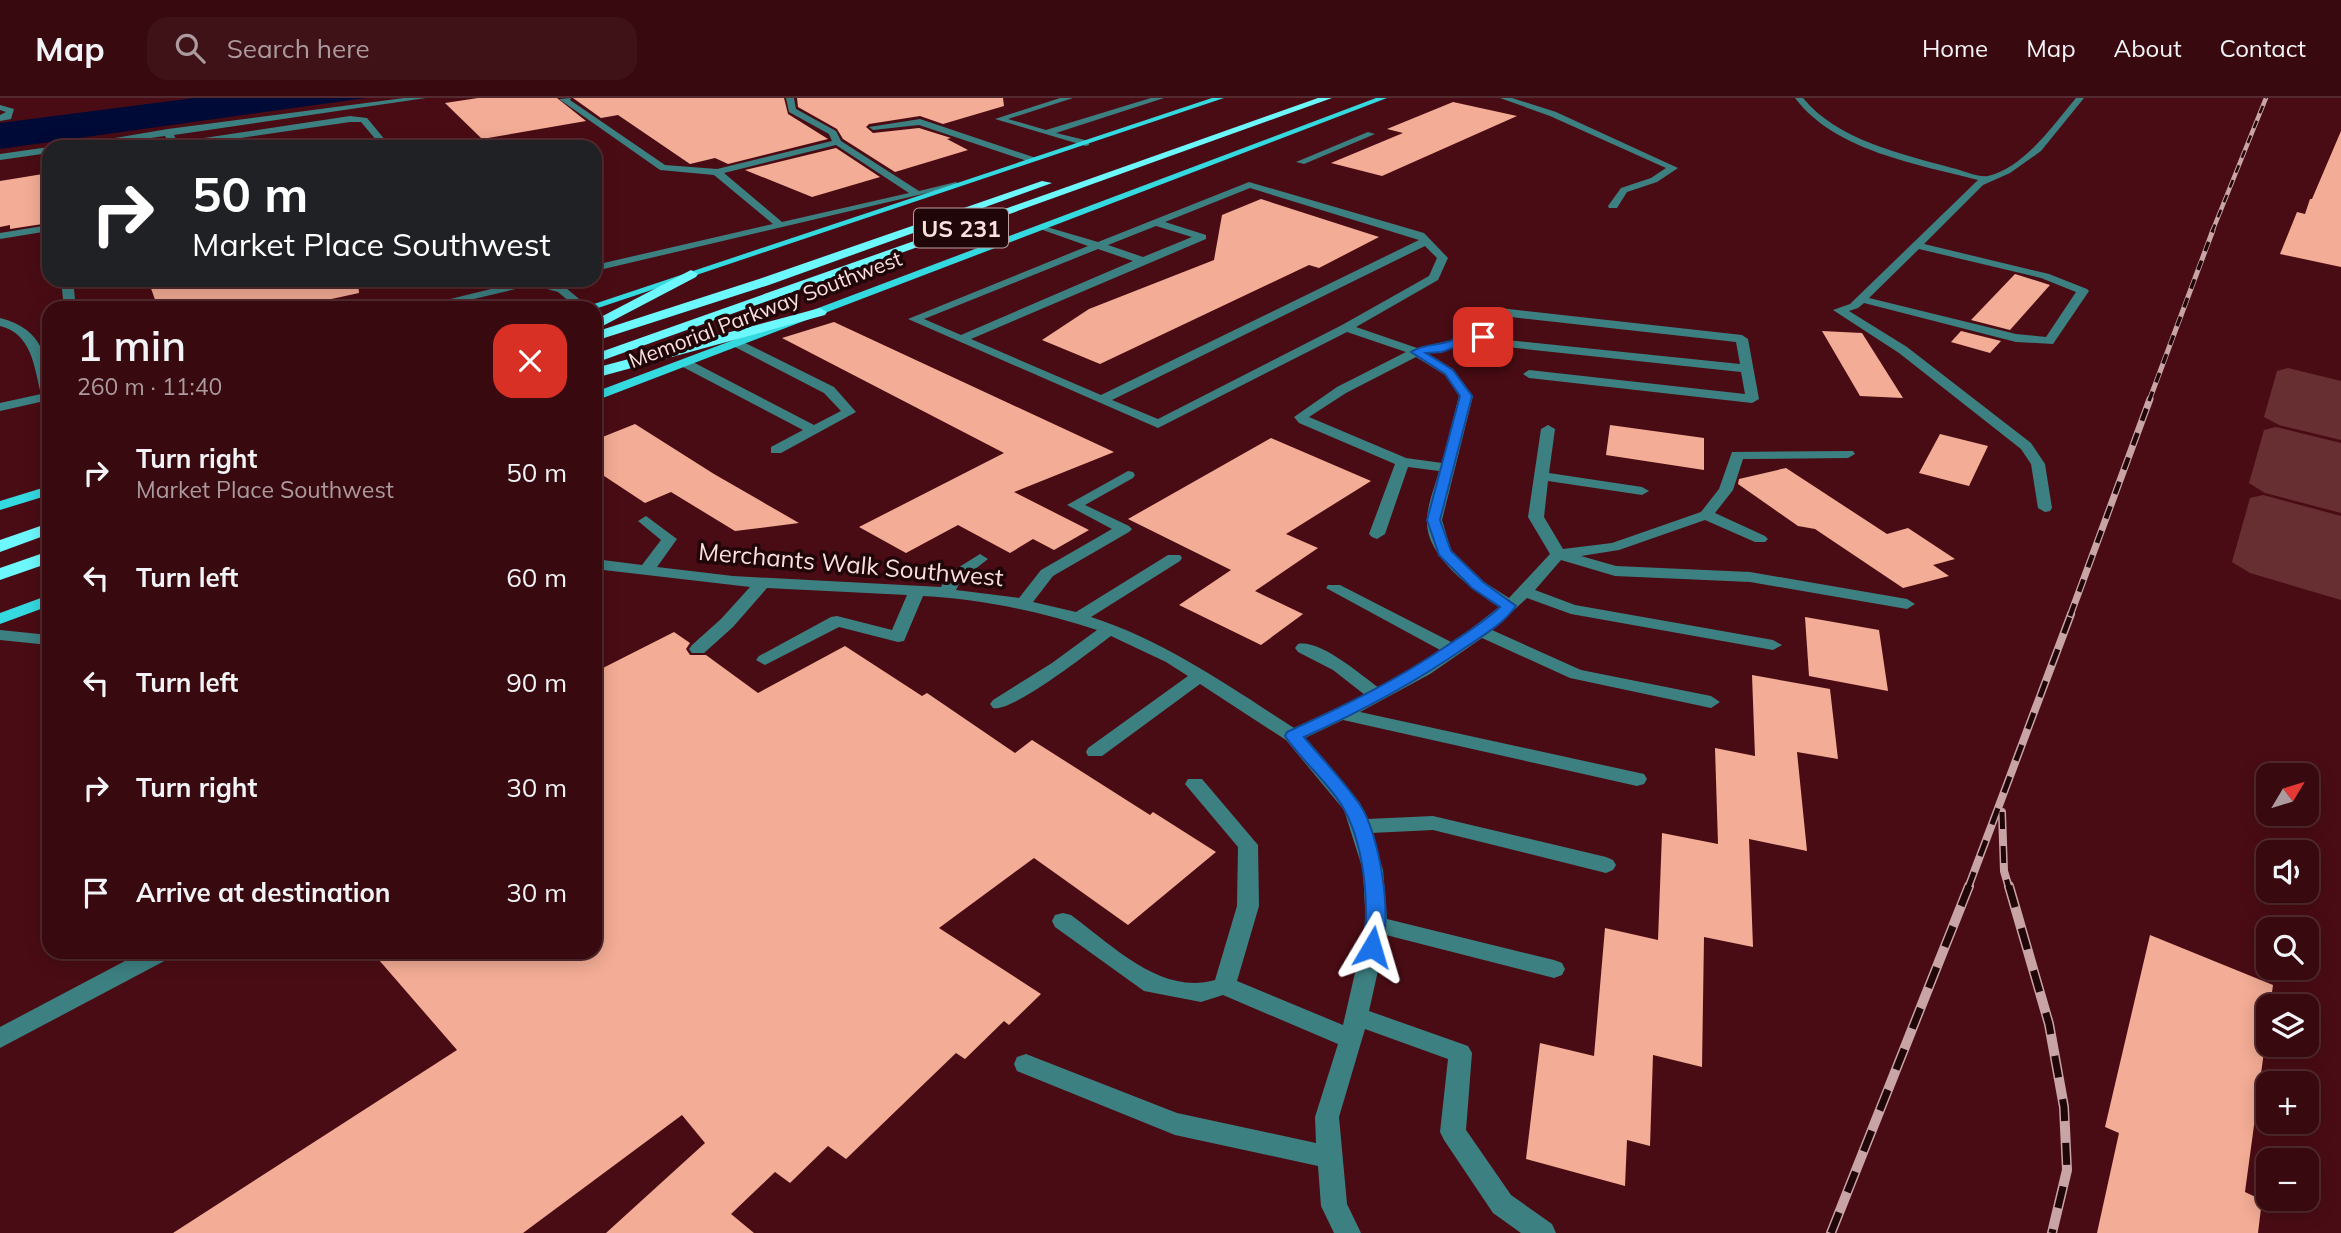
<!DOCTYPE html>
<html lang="en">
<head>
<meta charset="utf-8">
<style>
  :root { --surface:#38090f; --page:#3f1218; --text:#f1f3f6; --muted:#ab9a9e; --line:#522a2f }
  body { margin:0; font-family:Mulish,sans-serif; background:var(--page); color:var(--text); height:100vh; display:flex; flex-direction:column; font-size:26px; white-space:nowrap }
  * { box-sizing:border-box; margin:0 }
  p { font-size:23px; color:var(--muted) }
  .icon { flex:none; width:38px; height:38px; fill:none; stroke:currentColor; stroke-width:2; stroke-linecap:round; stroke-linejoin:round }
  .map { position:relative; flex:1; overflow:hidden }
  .drawer { position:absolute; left:42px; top:203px; width:560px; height:658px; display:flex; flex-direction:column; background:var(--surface); border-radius:21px; box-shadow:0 4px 18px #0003,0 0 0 2px var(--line) }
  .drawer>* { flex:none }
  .hud { position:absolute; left:42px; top:42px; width:560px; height:147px; border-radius:21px; box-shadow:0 4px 18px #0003,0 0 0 2px var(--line); background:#202124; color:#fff; overflow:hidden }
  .needle { width:46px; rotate:52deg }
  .tools { position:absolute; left:2256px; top:665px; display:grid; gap:14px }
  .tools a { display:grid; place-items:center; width:63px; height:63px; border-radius:14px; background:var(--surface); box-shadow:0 4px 18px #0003,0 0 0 2px var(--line); font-size:35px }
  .pin { position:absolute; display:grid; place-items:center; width:60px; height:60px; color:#fff; margin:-30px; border-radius:14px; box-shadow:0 4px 10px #0006 }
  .me { position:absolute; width:77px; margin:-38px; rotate:7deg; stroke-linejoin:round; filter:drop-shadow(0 0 5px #0008) }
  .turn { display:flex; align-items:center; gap:24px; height:147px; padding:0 35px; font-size:32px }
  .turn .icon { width:91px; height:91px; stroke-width:2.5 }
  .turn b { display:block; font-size:49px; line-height:60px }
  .round { display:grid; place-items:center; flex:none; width:74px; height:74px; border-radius:21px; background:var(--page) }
  .summary { display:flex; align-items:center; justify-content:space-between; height:119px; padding:0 35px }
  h1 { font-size:42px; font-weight:600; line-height:52px }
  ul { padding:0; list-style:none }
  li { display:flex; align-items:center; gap:21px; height:105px; padding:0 35px }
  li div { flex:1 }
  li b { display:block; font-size:26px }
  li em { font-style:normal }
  header { display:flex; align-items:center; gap:42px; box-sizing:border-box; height:98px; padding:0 35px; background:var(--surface); border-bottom:2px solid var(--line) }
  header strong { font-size:33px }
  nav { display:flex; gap:38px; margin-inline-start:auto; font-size:24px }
  .search { width:490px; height:63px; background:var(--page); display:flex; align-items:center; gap:18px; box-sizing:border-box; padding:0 24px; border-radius:21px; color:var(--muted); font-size:26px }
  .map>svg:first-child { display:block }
  .green { fill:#672f32 }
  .water { fill:#000a36 }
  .building { fill:#f3ac95 }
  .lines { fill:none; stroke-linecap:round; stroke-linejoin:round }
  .minor { fill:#3d8082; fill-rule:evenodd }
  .major { fill:#35d9e0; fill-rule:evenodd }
  .highway { fill:#6df8fd; fill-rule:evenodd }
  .rail-far4-casing { stroke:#c8a4a6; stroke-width:4.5 }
  .rail-far3-casing { stroke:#c8a4a6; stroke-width:5 }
  .rail-far2-casing { stroke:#c8a4a6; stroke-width:7 }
  .rail-far1-casing { stroke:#c8a4a6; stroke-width:8 }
  .rail-casing { stroke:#c8a4a6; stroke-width:10 }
  .rail-far4 { stroke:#200608; stroke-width:2.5; stroke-dasharray:8; stroke-linecap:butt }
  .rail-far3 { stroke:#200608; stroke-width:3.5; stroke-dasharray:10; stroke-linecap:butt }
  .rail-far2 { stroke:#200608; stroke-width:4.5; stroke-dasharray:13; stroke-linecap:butt }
  .rail-far1 { stroke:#200608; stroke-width:5; stroke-dasharray:17; stroke-linecap:butt }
  .rail { stroke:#200608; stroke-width:7; stroke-dasharray:22; stroke-linecap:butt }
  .route { fill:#1a73e8; stroke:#114b97; stroke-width:2 }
  .labels { text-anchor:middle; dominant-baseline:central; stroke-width:7; stroke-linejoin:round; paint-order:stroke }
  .far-street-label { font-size:21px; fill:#fae1e0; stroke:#200608 }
  .shield { fill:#200608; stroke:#b99f9f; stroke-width:2 }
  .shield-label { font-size:23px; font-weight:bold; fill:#fae1e0 }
  .street-label { font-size:24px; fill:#fae1e0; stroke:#200608 }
</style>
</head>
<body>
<header>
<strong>Map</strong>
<div class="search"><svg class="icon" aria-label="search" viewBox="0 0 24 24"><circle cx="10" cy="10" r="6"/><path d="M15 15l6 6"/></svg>Search here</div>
<nav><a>Home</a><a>Map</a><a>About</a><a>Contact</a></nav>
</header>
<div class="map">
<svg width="2341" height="1135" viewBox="0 0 2341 1135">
  <rect width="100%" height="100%" fill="#4a0c14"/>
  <g class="green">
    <path d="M2288,270L2341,283V342L2279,327L2264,319L2277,273Z"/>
    <path d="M2276,329L2341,345V415L2265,395L2249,385L2264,332Z"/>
    <path d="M2263,397L2341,418V502L2250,475L2232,464L2250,400Z"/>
  </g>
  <path class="water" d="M194,0H366L0,51V25Z"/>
  <g class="building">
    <path d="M478,0H557L586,23L482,41L445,5Z"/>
    <path d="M573,0H784L788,16L828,41L728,66L715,60L690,66L618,17L601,20Z"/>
    <path d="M797,0H1003L1004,8L943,26L920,18L869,26L866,29L873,35L919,30L951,40L947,41L968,52L895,74L843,41L837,31L798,9Z"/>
    <path d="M1453,4L1517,18L1382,78L1331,65L1403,35L1387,31Z"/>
    <path d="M2341,33V169L2280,156L2297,114L2305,116L2310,101H2312Z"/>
    <path d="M836,50L880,79L812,99L745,72Z"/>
    <path d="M49,75V125L10,131V127L0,129V83Z"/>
    <path d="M1261,101L1379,139L1319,170L1309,167L1100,266L1042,242L1089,211L1214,162L1222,117Z"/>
    <path d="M2015,176L2050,187L2010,232L1971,222Z"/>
    <path d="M148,182H358L359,195L290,210H158Z"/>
    <path d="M834,224L1114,354L1014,394L1089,432L1054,452L1033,441L1010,455L958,427L906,455L859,429L1004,355L782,240Z"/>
    <path d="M1822,233L1862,235L1903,300L1860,298Z"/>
    <path d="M1961,233L2001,243L1990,255L1951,244Z"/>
    <path d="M635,326L714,376L799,425L735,433L671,394L645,405L595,372V342Z"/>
    <path d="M1610,327L1704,340V372L1606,357Z"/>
    <path d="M1940,336L1988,348L1969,388L1919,375Z"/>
    <path d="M1271,340L1371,383L1286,436L1318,450L1255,493L1303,516L1261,547L1179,507L1231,472L1128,421Z"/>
    <path d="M1786,370L1887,436L1908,430L1955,461L1933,467L1949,478L1903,490L1815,431L1798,428L1738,386L1739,381Z"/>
    <path d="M1805,519L1879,532L1888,593L1809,578Z"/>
    <path d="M674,534L690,545L686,551L690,557H706L758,595L845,548L922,598L927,595L1015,655L1032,642L1150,717L1153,714L1216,754L1128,827L1034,760L939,830L1041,896L1009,927L1004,923L965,961L956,955L846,1061L828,1048L790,1085L775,1074L731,1116L754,1135H606L705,1045L682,1017L523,1135H173L457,952L372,854H595V574Z"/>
    <path d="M1752,577L1830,591L1838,661L1797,654L1807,753L1749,741L1753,849L1704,839L1702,969L1653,957L1650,1048L1627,1042L1625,1088L1526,1061L1540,945L1594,958L1605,830L1658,842L1662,735L1718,746L1715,650L1755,658Z"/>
    <path d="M2150,837L2273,887L2245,1094L2262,1102L2258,1135H2097L2119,1035L2105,1029Z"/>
  </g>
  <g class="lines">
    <g class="minor">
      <path d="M404,0H426L174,37L177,44L350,18L367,20L391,49H382L361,24H350L179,49H171L165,38L85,49H62L168,31Z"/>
      <path d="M571,0L570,2L665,67L717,71L832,43L829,36L789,14L786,0H794L796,11L836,33L841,43L919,93L956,84L961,87L595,173V167L773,126L714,77L660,72L559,1ZM836,47L909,95L782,124L724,75Z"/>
      <path d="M1060,0H1073L1008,21L1046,32L1151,0H1164L1056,35L1089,43V47L1086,48L995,21Z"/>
      <path d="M1500,0H1512L1556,14L1678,70L1657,84L1627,94L1617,110H1609L1608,108L1621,90L1651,80L1666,70L1550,18Z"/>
      <path d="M1795,0H1803C1837,42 1902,56 1952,70C1962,72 1979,80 1988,78C2024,70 2054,26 2076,0H2084L2041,53L2010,75L1983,87L1924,146L2049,176L2087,191L2089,193L2053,246L2016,244L1864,205L1858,210L1849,213L1907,249L2031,345L2045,366L2052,410L2050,413L2045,414L2038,410L2031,366L2021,351L1899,255L1833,212L1850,206L1978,82C1917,66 1835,53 1795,0ZM1919,151L2041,180L2076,194L2046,239L2016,236L1869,200Z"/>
      <path d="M0,7L14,11L11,21L0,23V17L6,14L0,12Z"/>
      <path d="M920,21L1036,60L1038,62L1030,64L919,27L873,32L869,29Z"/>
      <path d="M1368,34L1375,36L1304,66L1296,64Z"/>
      <path d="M49,49V55L0,62V56Z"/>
      <path d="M1249,84L1424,135L1448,160L1438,182L1356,229L1417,250L1453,242L1455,236L1500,210L1742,237L1748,241L1759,301L1752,305L1529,280L1523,276L1529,272L1745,296L1741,274L1497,248L1469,239L1465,241L1463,247L1427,255L1453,271L1473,298L1442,422L1451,452L1484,484L1509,500L1550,456L1528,419L1541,331L1548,327L1555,331L1549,375L1642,389L1649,393L1642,397L1548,383L1544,419L1563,451L1612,445L1701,414L1719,391L1732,354L1853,353L1855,356L1848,360L1743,361L1733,392L1715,415L1765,438L1768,441L1765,444H1755L1705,422L1619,452L1581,458L1616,468L1750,474L1907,501L1915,506L1907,511L1750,484L1615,478L1561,462L1535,492L1575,507L1773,542L1782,547L1773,552L1571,516L1527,500L1492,532L1581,572L1711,598L1720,604L1711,610L1570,580L1482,540L1430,576L1360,614L1644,676L1647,681L1644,686L1637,688L1343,622L1305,640L1360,705L1367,721L1433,718L1606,759L1613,762L1616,767L1613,772L1606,775L1433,732L1371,735L1383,772L1387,821L1554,862L1562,865L1565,871L1562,877L1554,880L1386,837L1369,913L1468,948L1472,955L1466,1032L1511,1097L1552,1126L1556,1135H1521L1493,1115L1444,1042L1440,1034L1448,961L1365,931L1339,1019L1347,1106L1361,1135H1334L1321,1108L1318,1068L1175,1037L1017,973L1014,966L1017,959L1026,956L1177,1015L1316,1045L1315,1019L1338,946L1223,897L1201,904L1144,893L1055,829L1052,823L1055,817L1063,815L1071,817C1111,846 1161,898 1215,882L1237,808L1238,749L1185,686L1188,681H1202L1258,747L1259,808L1237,883L1343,927L1366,827L1363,772L1344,712L1286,642L1200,586L1102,658H1088L1086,654L1088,650L1188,578L1166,564L1111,538C1092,552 1012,615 993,610L990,606L993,602L1052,565L1097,532C1041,514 983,501 923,498L904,543L898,544L839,529L765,567L756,562L759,558L831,519L837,518L892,532L907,497L767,490L733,529L704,555H692L689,551L692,547L721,521L750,489L595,471V461L642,467L661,442L638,423L646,418L677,441L657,469L733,478L941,489L948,476L980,456L988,461L961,482L956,492L1019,500L1041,472L1112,431L1067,407L1128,373L1133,374L1135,377L1133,380L1085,407L1129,428L1132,431L1129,434L1053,478L1033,504L1076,514L1168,457H1180L1182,460L1180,463L1091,519C1165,543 1229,588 1294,630L1365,597L1333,572L1298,554L1295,550L1298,546C1320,541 1361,577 1379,590L1442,553L1326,490L1328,487H1340L1453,545L1499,509C1472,491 1424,458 1427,420C1428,405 1435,388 1439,373L1408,369L1385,436L1377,441L1372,439L1369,436L1395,366L1299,325L1294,319L1337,289L1406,254L1347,234L1158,330L908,221L1088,148L1040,131V127L1098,144ZM1250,90L1419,142L1101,297L971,241L1206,141V137L1165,124ZM1156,128L1192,139L1143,159L1108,147ZM1425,148L1437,160L1429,178L1342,227L1158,321L1112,302ZM1098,151L1133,163L961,237L924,221ZM1502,218L1736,244L1740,266L1498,241L1478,234ZM1416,259L1445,277L1459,298L1442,365L1406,360L1309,319L1346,295Z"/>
      <path d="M49,127V133L0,141V135Z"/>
      <path d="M61,182H73L76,210H64Z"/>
      <path d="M527,182H548L546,184L566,190L590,210H577L558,194L533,187L435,210H414Z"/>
      <path d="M0,220C44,231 49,261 49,302L0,313V305L41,296C34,268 32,236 0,228Z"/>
      <path d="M737,241L834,289L856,314L781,355H771V349L803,332L681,268V262H689L814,327L841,313L824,295L733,248L731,245Z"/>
      <path d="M595,313L602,314L604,317L595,322Z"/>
      <path d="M0,532L49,537V547L0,542Z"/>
      <path d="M142,854H173L170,860L0,950V929Z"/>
    </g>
    <g class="major">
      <path d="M1212,0H1224L595,211L582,210Z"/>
      <path d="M1376,0H1387L595,303V294Z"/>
      <path d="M49,388V397L0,412V403Z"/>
      <path d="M49,497V508L0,526V515Z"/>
    </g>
    <g class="highway">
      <path d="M1318,0H1332L595,265V256Z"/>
      <path d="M1042,83L1052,85L769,187L595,243V234L759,181Z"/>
      <path d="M691,172L698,176L696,179L595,232V222Z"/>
      <path d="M820,210L827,214L825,217L595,280V270Z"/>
      <path d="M49,425V436L0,454V442Z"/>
      <path d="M49,453V465L0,482V470Z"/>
    </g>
    <defs>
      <path id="rail-far4" d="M2212,134L2266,0"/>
      <path id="rail-far3" d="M2149,303L2213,132"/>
      <path id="rail-far2" d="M2070,518L2150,301"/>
      <g id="rail-far1">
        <path d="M2002,714L2004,773L2009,790"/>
        <path d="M1968,790L2071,516"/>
      </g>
      <g id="rail">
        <path d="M2009,788L2049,926L2064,1009L2067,1072L2052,1135"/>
        <path d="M1831,1135L1969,788"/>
      </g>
    </defs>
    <use href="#rail-far4" class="rail-far4-casing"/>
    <use href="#rail-far3" class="rail-far3-casing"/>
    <use href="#rail-far2" class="rail-far2-casing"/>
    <use href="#rail-far1" class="rail-far1-casing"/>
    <use href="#rail" class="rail-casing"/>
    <use href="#rail-far4" class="rail-far4"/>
    <use href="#rail-far3" class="rail-far3"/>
    <use href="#rail-far2" class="rail-far2"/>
    <use href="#rail-far1" class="rail-far1"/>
    <use href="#rail" class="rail"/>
  </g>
  <path class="route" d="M1469,232L1488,239L1483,243L1469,239L1464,240L1463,246L1442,254L1426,255L1453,272L1472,298L1440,422L1451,453L1483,484L1516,508C1503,526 1484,537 1466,549C1413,586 1362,613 1304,639C1322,661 1344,683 1360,707C1379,734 1395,825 1379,855L1372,857L1365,855L1362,849C1371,811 1364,749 1345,713C1332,688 1301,662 1285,638L1287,634C1344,608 1397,582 1448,547C1466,535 1484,524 1500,509L1472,490L1439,457L1427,422L1460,298L1445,276L1411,254C1424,245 1439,248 1453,242L1455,236Z"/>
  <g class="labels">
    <g class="far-street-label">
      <text transform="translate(765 211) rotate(-21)">Memorial Parkway Southwest</text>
    </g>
    <rect class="shield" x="914" y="110.5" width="94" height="39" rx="5"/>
    <g class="shield-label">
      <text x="961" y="130">US 231</text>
    </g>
    <g class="street-label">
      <text transform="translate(851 466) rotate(5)">Merchants Walk Southwest</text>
    </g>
  </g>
</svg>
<div class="tools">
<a><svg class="needle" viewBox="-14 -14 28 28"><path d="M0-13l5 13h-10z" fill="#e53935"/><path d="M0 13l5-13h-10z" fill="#ab9a9e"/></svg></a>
<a><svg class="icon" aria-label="sound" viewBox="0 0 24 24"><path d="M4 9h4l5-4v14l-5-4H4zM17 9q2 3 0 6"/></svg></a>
<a><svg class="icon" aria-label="search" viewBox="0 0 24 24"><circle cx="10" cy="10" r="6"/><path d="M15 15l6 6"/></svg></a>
<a><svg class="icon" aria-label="layers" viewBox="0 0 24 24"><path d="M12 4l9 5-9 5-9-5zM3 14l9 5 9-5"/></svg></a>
<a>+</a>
<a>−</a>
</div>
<div class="pin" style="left:1483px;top:239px;background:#d93025"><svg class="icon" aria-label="arrive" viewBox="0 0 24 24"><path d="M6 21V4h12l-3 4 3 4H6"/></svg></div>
<svg class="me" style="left:1372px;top:849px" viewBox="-20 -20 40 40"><path d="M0-17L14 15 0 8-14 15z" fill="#1a73e8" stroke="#fff" stroke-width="4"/></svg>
<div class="hud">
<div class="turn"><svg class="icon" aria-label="right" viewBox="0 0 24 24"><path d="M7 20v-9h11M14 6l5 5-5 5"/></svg><div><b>50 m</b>Market Place Southwest</div></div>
</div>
<section class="drawer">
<div class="summary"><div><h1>1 min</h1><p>260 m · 11:40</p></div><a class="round" style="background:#d93025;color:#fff"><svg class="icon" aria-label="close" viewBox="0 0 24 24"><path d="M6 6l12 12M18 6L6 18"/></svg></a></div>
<ul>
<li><svg class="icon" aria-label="right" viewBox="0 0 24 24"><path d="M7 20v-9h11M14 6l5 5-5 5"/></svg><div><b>Turn right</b><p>Market Place Southwest</p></div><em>50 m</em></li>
<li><svg class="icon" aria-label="left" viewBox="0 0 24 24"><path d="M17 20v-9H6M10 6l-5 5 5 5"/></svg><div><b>Turn left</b></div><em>60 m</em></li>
<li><svg class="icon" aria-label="left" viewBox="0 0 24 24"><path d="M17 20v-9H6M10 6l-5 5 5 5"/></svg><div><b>Turn left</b></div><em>90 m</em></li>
<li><svg class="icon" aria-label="right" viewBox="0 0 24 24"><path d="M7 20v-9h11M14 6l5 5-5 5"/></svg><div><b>Turn right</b></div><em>30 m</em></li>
<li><svg class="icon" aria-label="arrive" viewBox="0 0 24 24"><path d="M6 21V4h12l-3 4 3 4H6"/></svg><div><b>Arrive at destination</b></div><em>30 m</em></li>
</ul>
</section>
</div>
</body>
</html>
